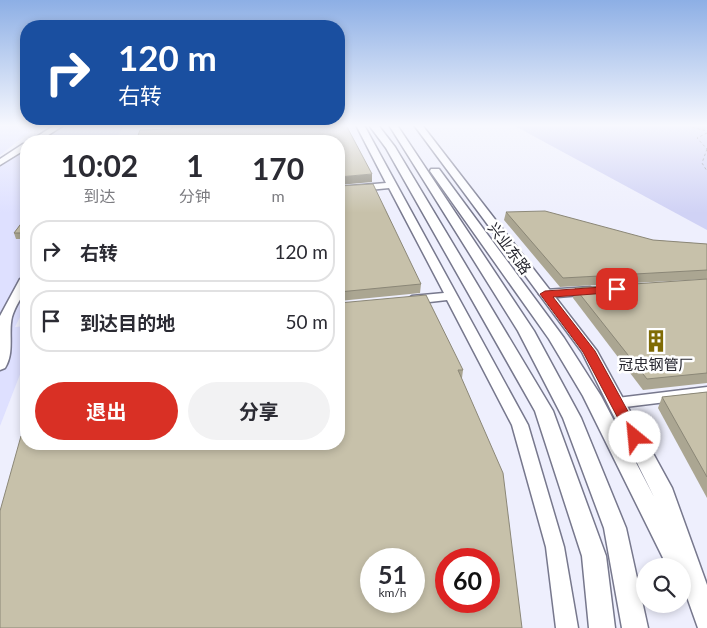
<!DOCTYPE html>
<html lang="zh">
<head>
<meta charset="utf-8">
<style>
  :root { --surface:#fff; --page:#f2f2f3; --text:#2b2b33; --muted:#7c7c81; --line:#e1e1e2; --accent:#d93025 }
  body { margin:0; font-family:Lato,"Noto Sans SC",sans-serif; background:var(--page); color:var(--text); height:100vh; display:flex; flex-direction:column; font-size:19px; white-space:nowrap }
  * { box-sizing:border-box; margin:0 }
  p { font-size:16px; color:var(--muted) }
  .icon { flex:none; width:28px; height:28px; fill:none; stroke:currentColor; stroke-width:2; stroke-linecap:round; stroke-linejoin:round }
  .map { position:relative; flex:1; overflow:hidden }
  .panel { position:absolute; left:20px; top:135px; width:325px; height:315px; display:flex; flex-direction:column; background:var(--surface); border-radius:20px; box-shadow:0 2px 8px #0003 }
  .panel>* { flex:none }
  .banner { position:absolute; left:20px; top:20px; width:325px; height:105px; border-radius:20px; box-shadow:0 2px 8px #0003; background:#1a4fa0; color:#fff; overflow:hidden }
  .buttons { position:absolute; left:636px; top:558px; display:grid; gap:10px }
  .buttons a { display:grid; place-items:center; width:55px; height:55px; border-radius:50%; background:var(--surface); box-shadow:0 2px 8px #0003; font-size:25px }
  .speed { position:absolute; left:360px; top:548px; display:flex; gap:10px; font-size:25px; font-weight:700; text-align:center }
  .speed>* { display:grid; place-content:center; width:65px; height:65px; border-radius:50%; background:var(--surface); box-shadow:0 2px 8px #0003; line-height:1 }
  .speed small { font-size:12px; font-weight:400 }
  .speed .limit { border:8px solid #d22; background:#fff; color:#111 }
  .pin { position:absolute; display:grid; place-items:center; width:42px; height:42px; color:#fff; margin:-21px; border-radius:10px; box-shadow:0 2px 8px #0006 }
  .me { position:absolute; width:55px; margin:-28px; rotate:332deg; stroke-linejoin:round; filter:drop-shadow(0 0 4px #0008) }
  .turn { display:flex; align-items:center; gap:18px; height:105px; padding:0 15px; font-size:22px }
  .turn .icon { width:65px; height:65px; stroke-width:2.5 }
  .turn b { display:block; font-size:35px; line-height:42px }
  .eta { display:flex; justify-content:space-evenly; align-items:center; height:85px; text-align:center }
  .eta b { font-size:30px; font-weight:700; line-height:35px }
  .cta { display:flex; gap:10px; margin-top:auto; padding:10px 15px }
  .cta a { flex:1; height:58px; border-radius:30px; background:var(--accent); color:#fff; font-size:20px; font-weight:700; line-height:58px; text-align:center }
  .cta a+a { background:var(--page); color:var(--text) }
  ul { padding:0; list-style:none }
  li { display:flex; align-items:center; gap:15px; height:62px; margin:0 10px 8px; padding:0 5px; border:2px solid var(--line); border-radius:20px }
  li div { flex:1 }
  li b { display:block; font-size:19px }
  li em { font-style:normal }
  .map>svg:first-child { display:block }
  .built { fill:#dee0ff }
  .green { fill:#d0d2f5 }
  .lines { fill:none; stroke-linecap:round; stroke-linejoin:round }
  .minor-casing { stroke:#77788d; stroke-width:3 }
  .major-casing { stroke:#77788d; stroke-width:3 }
  .path { stroke:#9798a3; stroke-width:1; stroke-dasharray:2.5 2.5; stroke-linecap:butt }
  .minor { fill:#fff; fill-rule:evenodd }
  .major { fill:#fff; fill-rule:evenodd }
  .wall { fill:#aba692 }
  .shaded-wall { fill:#8b8777 }
  .building { fill:#c7c1aa; stroke:#8b8777; fill-rule:evenodd }
  .route { fill:#d93025; stroke:#8d1f18 }
  .labels { text-anchor:middle; dominant-baseline:central; stroke-width:5; stroke-linejoin:round; paint-order:stroke }
  .street-label { font-size:15px; fill:#25252e; stroke:#fff }
  .poi-label { font-size:15px; fill:#25252e; stroke:#fff }
</style>
</head>
<body>
<div class="map">
<svg width="707" height="628" viewBox="0 0 707 628">
  <rect width="100%" height="100%" fill="#eeeffd"/>
  <g class="built">
    <path d="M0,125H39L0,155Z"/>
    <path d="M56,125H124L115,141H31Z"/>
    <path d="M26,144V305L15,327L26,326V359L0,426V161Z"/>
  </g>
  <path class="green" d="M513,125H707V230Z"/>
  <g class="lines">
    <defs>
      <g id="minor">
        <path d="M55,125H64L39,141H30Z"/>
        <path d="M356,125H364L528,425L564,547L578,628H556L546,547L512,425L447,300L412,304L406,300L412,296L444,293L389,188L339,193V187L386,183Z"/>
        <path d="M23,144H26V149L0,165V159Z"/>
        <path d="M26,276C27,295 17,300 12,317C8,333 15,352 5,368L0,370V316L20,279Z"/>
        <path d="M590,287L596,291L594,294L545,298L539,294L545,290Z"/>
        <path d="M707,387V397L617,408L612,407L610,403L612,399L617,398Z"/>
      </g>
      <g id="major">
        <path d="M369,125H378L395,147L553,411L606,556L615,628H589L582,556L535,411L386,148Z"/>
        <path d="M389,125H397L534,331L581,418L626,528L648,628H622L604,528L563,418L518,331Z"/>
        <path d="M414,125H422L597,351L672,488L707,585V628H698L682,583V566H667L583,396L549,339L430,171L431,169H439L564,338L601,396L654,497L582,352Z"/>
      </g>
    </defs>
    <use href="#minor" class="minor-casing"/>
    <use href="#major" class="major-casing"/>
    <g class="path">
      <path d="M683,125L707,131"/>
      <path d="M707,133L697,138L707,149"/>
      <path d="M707,149L702,163L707,171"/>
    </g>
    <use href="#minor" class="minor"/>
    <use href="#major" class="major"/>
  </g>
  <g class="wall">
    <path d="M339,186L421,284L420,293L339,301V302Z"/>
    <path d="M506,212L653,240L707,244V279L560,287L504,220Z"/>
    <path d="M26,217V239H16L14,233Z"/>
    <path d="M707,279V383L643,390L573,298L575,288Z"/>
    <path d="M339,303L463,370L462,378L26,436Z"/>
    <path d="M707,392V498L658,408L662,397Z"/>
  </g>
  <path class="shaded-wall" d="M372,174V182L339,185V186V177Z"/>
  <g class="building">
    <path d="M174,125H346L372,174L339,177V141H136L140,130L171,129Z"/>
    <path d="M373,184L421,284L339,292V186Z"/>
    <path d="M545,211L653,240L707,244V270L563,278L506,212Z"/>
    <path d="M26,217V233H14Z"/>
    <path d="M707,279V373L647,379L575,288Z"/>
    <path d="M426,295L463,370H458L503,473L522,628H0V511L21,436H26V435V444H339V303ZM371,559H414V601H371ZM446,559H489V601H446Z"/>
    <path d="M707,392V477L662,397Z"/>
  </g>
  <linearGradient id="sky" x2="0" y2="1"><stop stop-color="#8dafe5"/><stop offset="0.59" stop-color="#f7f8fe"/><stop offset="1" stop-color="#f7f8fe" stop-opacity="0"/></linearGradient>
  <rect width="707" height="213" fill="url(#sky)"/>
  <path class="route" d="M617,286L622,289L621,292L553,297L595,351L642,437L640,441H630L583,352L540,294L545,291Z"/>
  <defs>
    <symbol id="building-bare" viewBox="-9 -9 18 18"><path d="M-4-6H4V6H1V3H-1V6H-4ZM-2.5-4.3h1.7v1.8h-1.7ZM.8-4.3h1.7v1.8H.8ZM-2.5-1h1.7V.8h-1.7ZM.8-1h1.7V.8H.8Z" fill="#7f6b05" stroke="#fff" stroke-width="2.5" paint-order="stroke"/></symbol>
  </defs>
  <g fill-rule="evenodd">
    <use href="#building-bare" x="640" y="325" width="32" height="32"/>
  </g>
  <g class="labels">
    <g class="street-label">
      <text transform="translate(510 248) rotate(53)">兴业东路</text>
    </g>
    <g class="poi-label">
      <text x="656" y="364">冠忠钢管厂</text>
    </g>
  </g>
</svg>
<div class="buttons">
<a><svg class="icon" aria-label="search" viewBox="0 0 24 24"><circle cx="10" cy="10" r="6"/><path d="M15 15l6 6"/></svg></a>
</div>
<div class="speed"><div>51<small>km/h</small></div><div class="limit">60</div></div>
<div class="pin" style="left:617px;top:289px;background:#d93025"><svg class="icon" aria-label="arrive" viewBox="0 0 24 24"><path d="M6 21V4h12l-3 4 3 4H6"/></svg></div>
<svg class="me" style="left:635px;top:437px" viewBox="-20 -20 40 40"><circle r="19" fill="#fff"/><path d="M0-13L10 11 0 6-10 11z" fill="#d93025"/></svg>
<div class="banner">
<div class="turn"><svg class="icon" aria-label="right" viewBox="0 0 24 24"><path d="M7 20v-9h11M14 6l5 5-5 5"/></svg><div><b>120 m</b>右转</div></div>
</div>
<section class="panel">
<div class="eta">
<div><b>10:02</b><p>到达</p></div>
<div><b>1</b><p>分钟</p></div>
<div><b>170</b><p>m</p></div>
</div>
<ul>
<li><svg class="icon" aria-label="right" viewBox="0 0 24 24"><path d="M7 20v-9h11M14 6l5 5-5 5"/></svg><div><b>右转</b></div><em>120 m</em></li>
<li><svg class="icon" aria-label="arrive" viewBox="0 0 24 24"><path d="M6 21V4h12l-3 4 3 4H6"/></svg><div><b>到达目的地</b></div><em>50 m</em></li>
</ul>
<div class="cta"><a>退出</a><a>分享</a></div>
</section>
</div>
</body>
</html>
